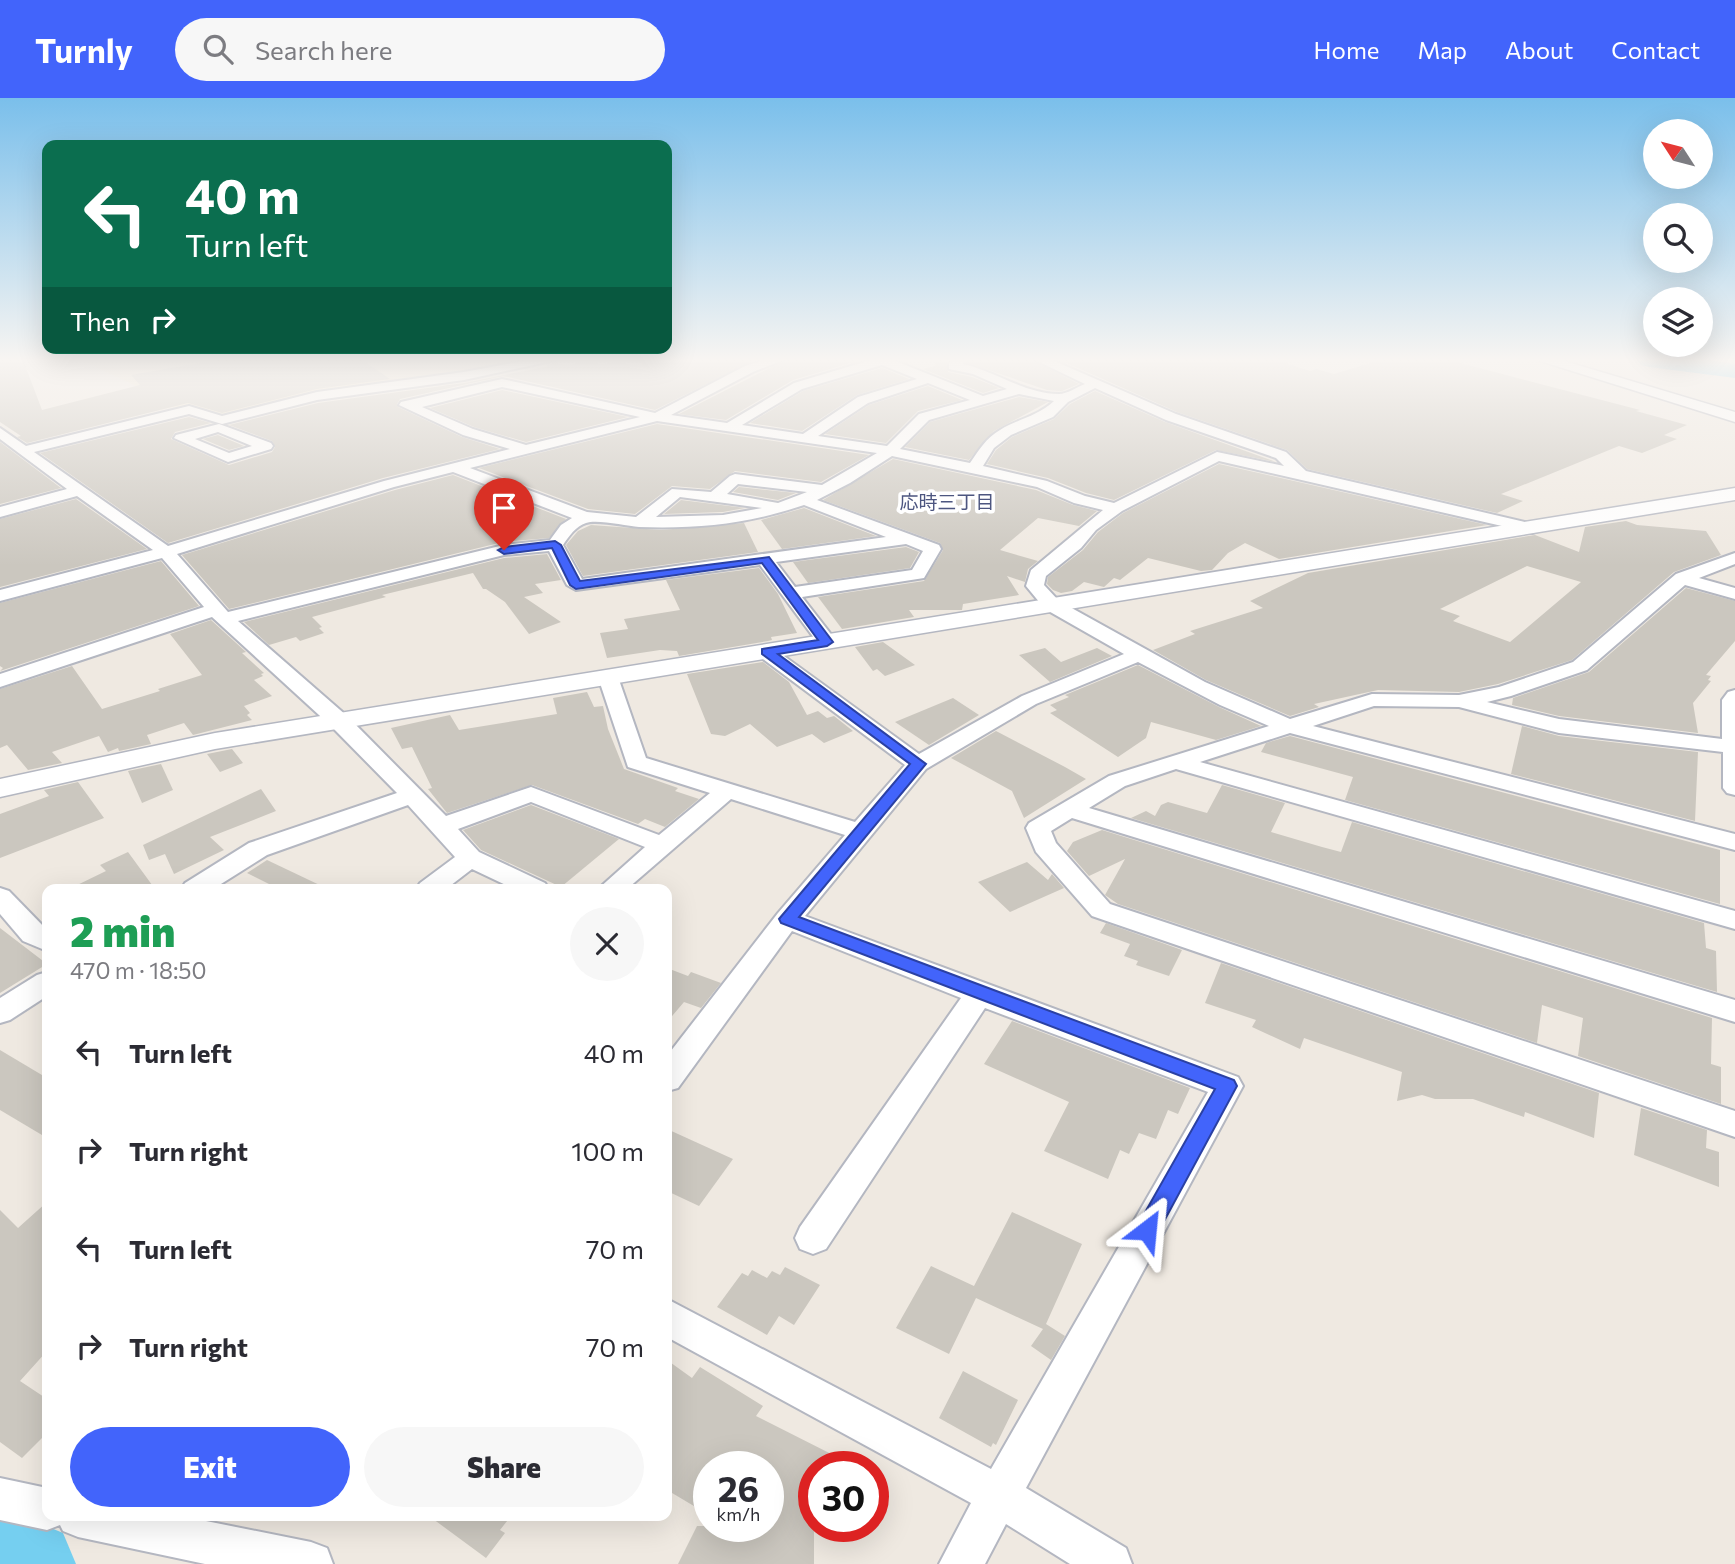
<!DOCTYPE html>
<html lang="en">
<head>
<meta charset="utf-8">
<style>
  :root { --surface:#fff; --page:#f7f7f7; --text:#2b2b33; --muted:#7c7c81; --accent:#4264fb }
  body { margin:0; font-family:Commissioner,"Noto Sans JP",sans-serif; background:var(--page); color:var(--text); height:100vh; display:flex; flex-direction:column; font-size:26px; white-space:nowrap }
  * { box-sizing:border-box; margin:0 }
  p { font-size:23px; color:var(--muted) }
  .icon { flex:none; width:38px; height:38px; fill:none; stroke:currentColor; stroke-width:2; stroke-linecap:round; stroke-linejoin:round }
  .map { position:relative; flex:1; overflow:hidden }
  .side { position:absolute; left:42px; top:786px; width:630px; height:637px; display:flex; flex-direction:column; background:var(--surface); border-radius:14px; box-shadow:0 7px 28px #0002 }
  .side>* { flex:none }
  .hud { position:absolute; left:42px; top:42px; width:630px; height:214px; border-radius:14px; box-shadow:0 7px 28px #0002; background:#0b6e4f; color:#fff; overflow:hidden }
  .needle { width:46px; rotate:306deg }
  .fabs { position:absolute; left:1643px; top:21px; display:grid; gap:14px }
  .fabs a { display:grid; place-items:center; width:70px; height:70px; border-radius:50%; background:var(--surface); box-shadow:0 7px 28px #0002; font-size:35px }
  .speed { position:absolute; left:693px; top:1353px; display:flex; gap:14px; font-size:35px; font-weight:700; text-align:center }
  .speed>* { display:grid; place-content:center; width:91px; height:91px; border-radius:50%; background:var(--surface); box-shadow:0 7px 28px #0002; line-height:1 }
  .speed small { font-size:18px; font-weight:400 }
  .speed .limit { border:10px solid #d22; background:#fff; color:#111 }
  .pin { position:absolute; display:grid; place-items:center; width:60px; height:60px; color:#fff; margin:-72px -30px; border-radius:50% 50% 50% 0; rotate:-45deg; box-shadow:0 0 7px #0007 }
  .pin .icon { rotate:45deg }
  .me { position:absolute; width:77px; margin:-38px; rotate:29deg; stroke-linejoin:round; filter:drop-shadow(0 0 5px #0008) }
  .turn { display:flex; align-items:center; gap:24px; height:147px; padding:0 28px; font-size:32px }
  .turn .icon { width:91px; height:91px; stroke-width:2.5 }
  .turn b { display:block; font-size:49px; line-height:60px }
  .then { display:flex; align-items:center; height:66px; padding:0 28px; background:#0003; gap:14px; font-size:26px }
  .round { display:grid; place-items:center; flex:none; width:74px; height:74px; border-radius:37px; background:var(--page) }
  .head { display:flex; align-items:center; justify-content:space-between; height:119px; padding:0 28px }
  h1 { font-size:42px; font-weight:800; line-height:52px; color:#1e9e55 }
  .action { display:flex; gap:14px; margin-top:auto; padding:14px 28px }
  .action a { flex:1; height:80px; border-radius:42px; background:var(--accent); color:#fff; font-size:28px; font-weight:800; line-height:80px; text-align:center }
  .action a+a { background:var(--page); color:var(--text) }
  ul { padding:0; list-style:none }
  li { display:flex; align-items:center; gap:21px; height:98px; padding:0 28px }
  li div { flex:1 }
  li b { display:block; font-size:26px }
  li em { font-style:normal }
  header { display:flex; align-items:center; gap:42px; box-sizing:border-box; height:98px; padding:0 35px; background:var(--accent); color:#fff }
  header strong { font-size:33px }
  nav { display:flex; gap:38px; margin-inline-start:auto; font-size:24px }
  .search { width:490px; height:63px; background:var(--page); display:flex; align-items:center; gap:18px; box-sizing:border-box; padding:0 24px; border-radius:38px; color:var(--muted); font-size:26px }
  .map>svg:first-child { display:block }
  .education { fill:#f0e6d1 }
  .lines { fill:none; stroke-linecap:round; stroke-linejoin:round }
  .river { fill:#75cff0; fill-rule:evenodd }
  .building { fill:#cbc7bf; fill-rule:evenodd }
  .minor-casing { stroke:#b4b7c1; stroke-width:4 }
  .tertiary-casing { stroke:#b4b7c1; stroke-width:3 }
  .minor { fill:#fff; fill-rule:evenodd }
  .tertiary { fill:#fff; fill-rule:evenodd }
  .route { fill:#4264fb; stroke:#2b41a3; stroke-width:2 }
  .labels { text-anchor:middle; dominant-baseline:central; stroke-width:7; stroke-linejoin:round; paint-order:stroke }
  .far-neighbourhood-label { font-size:19px; fill:#4d5680; stroke:#fff }
</style>
</head>
<body>
<header>
<strong>Turnly</strong>
<div class="search"><svg class="icon" aria-label="search" viewBox="0 0 24 24"><circle cx="10" cy="10" r="6"/><path d="M15 15l6 6"/></svg>Search here</div>
<nav><a>Home</a><a>Map</a><a>About</a><a>Contact</a></nav>
</header>
<div class="map">
<svg width="1735" height="1466" viewBox="0 0 1735 1466">
  <rect width="100%" height="100%" fill="#efe9e1"/>
  <path class="education" d="M81,262H540L449,279L365,288L222,319L192,310L169,309L155,297Z"/>
  <g class="lines">
    <g class="river">
      <path d="M1637,262H1709L1735,266V280L1649,269L1641,267Z"/>
      <path d="M0,1415L32,1422L63,1435L76,1466H0Z"/>
    </g>
  </g>
  <g class="building">
    <path d="M0,262H23L42,312L140,287L131,277L217,262H362L390,281L317,291L222,315L188,305L27,345L17,339L21,338L0,324Z"/>
    <path d="M716,262H754L655,312L503,278L400,301L397,306L398,309L462,339L500,351L383,380L168,445L40,355L189,319L211,325L175,334L171,341L229,367L272,354L275,349L272,343L229,327L318,305L464,285L545,269L553,265L569,267L585,263L601,266L618,264L640,268L644,263Z"/>
    <path d="M785,262H860L793,282L726,322L679,316Z"/>
    <path d="M936,262H948V274L972,279L999,290L983,295L923,271L935,268Z"/>
    <path d="M969,262H1032L1079,286L1062,293L1047,292L968,265Z"/>
    <path d="M1060,262H1276L1310,273L1316,271L1334,276L1380,262H1449L1640,312L1636,313L1687,327L1664,337L1677,341L1642,355L1619,348L1501,396L1523,403L1497,415L1307,371L1287,352L1177,314Z"/>
    <path d="M882,270L909,281L857,297L802,333L750,325L803,293Z"/>
    <path d="M928,288L962,302L918,313L886,345L825,336L869,307Z"/>
    <path d="M502,292L628,319L526,344L474,329L430,310Z"/>
    <path d="M1095,293L1165,324L1276,364L1216,352L1114,402L1086,395L1048,380L987,366L996,352L1012,339L1054,321L1070,306Z"/>
    <path d="M1019,299L1048,304L994,333L969,362L905,349L930,324Z"/>
    <path d="M657,326L869,357L821,384L735,373L710,391L672,388L635,416L588,411L479,370Z"/>
    <path d="M218,337L244,348L229,352L203,341Z"/>
    <path d="M0,344L61,390L0,406Z"/>
    <path d="M893,361L1036,392L1073,407L1097,413L1079,428L1038,420L1000,452L1038,463L1028,471L1025,484L1007,478L1019,497L963,506L962,512H909L914,519L842,531L818,499L924,483L943,452L940,445L823,402Z"/>
    <path d="M1219,366L1487,427L1279,461L1245,445L1228,455L1212,472L1201,473L1148,460L1120,482L1114,480L1104,489L1084,484L1072,493L1061,495L1053,492L1047,486L1048,479L1083,452L1098,434L1123,415Z"/>
    <path d="M453,377L566,421L549,440L503,444L229,511L182,457L395,392Z"/>
    <path d="M739,389L796,395L778,402L733,394Z"/>
    <path d="M76,401L147,451L0,489V421Z"/>
    <path d="M681,402L745,410L723,414L664,416Z"/>
    <path d="M804,410L876,438L782,451L761,422Z"/>
    <path d="M1626,423L1637,427L1706,433L1721,457L1674,474L1572,562L1498,586L1459,594L1378,592L1314,606L1319,609L1290,618L1206,582L1153,552L1195,536L1190,533L1263,510L1250,503L1308,475L1535,437L1579,454L1585,429ZM1527,468L1581,484L1510,544L1453,523L1460,518L1440,511Z"/>
    <path d="M744,425L758,454L583,478L566,447L578,433L591,427L661,432Z"/>
    <path d="M906,449L919,454L910,470L808,485L793,464Z"/>
    <path d="M547,456L561,482L535,486L543,495L524,499L561,524L529,536L505,504L486,491H483L473,475L382,497L386,499L312,519L322,529L319,530L324,535L300,543L296,539L269,547L244,524L504,460Z"/>
    <path d="M161,463L199,508L0,573L3,570L0,568V505Z"/>
    <path d="M759,470L778,496L797,535L771,539L772,542L768,543L679,558L677,553L660,552L607,560L600,535L628,531L624,521L680,512L666,482Z"/>
    <path d="M1686,490L1735,503V543L1706,577L1711,578L1708,582L1711,583L1693,605L1698,635L1559,618L1512,607L1513,600L1589,574Z"/>
    <path d="M211,522L246,554L242,555L264,575L261,576L263,578L254,582L272,598L244,608L250,615L247,617L252,622L193,637L184,625L147,637L151,646L119,653L118,650L108,654L99,638L52,654L62,665L28,672L7,647L0,650V591L72,568L102,611L160,593L158,591L202,577L170,536Z"/>
    <path d="M883,544L915,567L885,578L877,571L873,573L855,549Z"/>
    <path d="M1045,550L1061,564L1097,550L1112,558L1050,584L1019,557Z"/>
    <path d="M763,564L789,584L807,617L818,613L827,620L834,618L853,633L824,645L812,636L777,649L750,626L725,638L711,636L687,576Z"/>
    <path d="M1138,567L1219,609L1261,628L1216,642L1151,624L1146,640L1118,659L1050,615L1057,612L1050,607L1069,599L1065,597Z"/>
    <path d="M587,594L594,609L603,608L608,631L624,671L678,690L675,693L699,701L665,729L645,721L638,726L532,687L447,715L428,691L432,690L412,649L402,651L391,630L450,617L459,632L557,616L553,600Z"/>
    <path d="M953,600L979,617L929,647L895,624Z"/>
    <path d="M1522,628L1559,638L1698,654L1695,723L1511,676Z"/>
    <path d="M996,633L1065,669L1086,681L1024,720L1012,693L951,660Z"/>
    <path d="M1290,638L1720,752V806L1345,702L1353,679L1261,654L1266,645Z"/>
    <path d="M232,651L243,665L220,674L207,656Z"/>
    <path d="M161,666L173,692L142,705L128,673Z"/>
    <path d="M78,684L104,720L0,760V716L49,698L44,692Z"/>
    <path d="M1222,687L1285,705L1271,734L1322,749L1341,754L1352,724L1704,825L1706,850L1716,853L1717,894L1131,720L1146,713L1155,718L1161,707L1168,704L1207,715Z"/>
    <path d="M261,691L276,713L210,739L224,752L174,776L165,756L149,762L143,747Z"/>
    <path d="M531,707L619,741L561,789L481,752L463,732Z"/>
    <path d="M1102,732L1712,920L1711,966L1721,969V1006L1578,958L1583,920L1542,907L1537,945L1118,806L1105,797L1125,761L1089,778L1067,753L1073,744Z"/>
    <path d="M128,754L155,791H69L106,773L100,767Z"/>
    <path d="M267,762L328,791H279L247,775Z"/>
    <path d="M1027,764L1048,782L1052,776L1064,790L1010,814L978,784Z"/>
    <path d="M1106,825L1182,852L1169,878L1136,867L1138,863L1124,858L1130,846L1100,835Z"/>
    <path d="M0,830L47,866L0,895Z"/>
    <path d="M1221,865L1599,995L1594,1040L1525,1014L1524,1019L1473,1001H1435L1422,997L1397,1003L1402,974L1304,940L1300,951L1252,929L1256,922L1205,905Z"/>
    <path d="M667,870L688,878L691,874L721,885L701,910L684,904L667,924Z"/>
    <path d="M1012,923L1190,990L1178,1016L1168,1012L1156,1041L1139,1035L1129,1056L1120,1052L1108,1081L1044,1053L1069,1004L984,966Z"/>
    <path d="M0,952L47,980V1040L0,1012Z"/>
    <path d="M1641,1010L1707,1032L1706,1050L1719,1054V1089L1634,1057Z"/>
    <path d="M667,1031L733,1061L699,1108L667,1093Z"/>
    <path d="M47,1104V1253L20,1283L47,1301V1335L22,1360L0,1344V1112L18,1130Z"/>
    <path d="M1012,1114L1082,1146L1046,1226L1065,1238L1051,1262L1031,1248L1043,1231L976,1200L949,1256L896,1230L931,1168L974,1188Z"/>
    <path d="M785,1169L820,1187L794,1227L779,1218L767,1237L717,1209L742,1175L748,1178L752,1172L767,1180L772,1173L780,1177Z"/>
    <path d="M667,1262L692,1280L700,1269L763,1308L756,1318L855,1368H814V1466H678L697,1428H768V1368H709V1417L667,1392Z"/>
    <path d="M963,1273L1018,1302L996,1347L993,1345L991,1349L939,1320Z"/>
    <path d="M429,1418H511L500,1432L505,1435L486,1460Z"/>
  </g>
  <g class="lines">
    <defs>
      <g id="minor">
        <path d="M528,262H556L464,282L317,302L222,326L189,316L34,354L168,448L384,383L510,351L463,337L399,307L401,304L502,281L655,315L745,268L764,262H783L753,274L671,317L727,325L794,285L871,262H893L983,298L1007,291L973,276L949,271V265L953,262H967L963,266C995,273 1025,296 1059,296C1067,296 1077,289 1085,286L1035,262H1052L1176,316L1286,354L1306,373L1538,427L1540,430L1538,433L1532,435L1219,363L1122,413L1096,432L1081,450L1046,478L1044,487L1059,503L1205,584L1290,621L1372,596L1459,597L1499,589L1573,564L1676,476L1735,455V466L1699,480L1735,490V501L1685,487L1587,572L1511,598L1487,604L1559,621L1722,641V602L1728,594L1735,592V697L1727,695L1723,690V654L1559,635L1459,609L1374,608L1313,628L1735,736V752L1290,635L1200,664L1735,813V831L1176,671L1125,688L1089,710L1735,902V924L1072,720L1051,733L1056,745L1110,806L1735,1013V1039L1092,818L1036,754L1026,730L1029,725L1109,678L1269,628L1220,607L1138,564L1036,606L926,671L805,818L1238,979L1243,988L1026,1390L1126,1450L1132,1466H1070L1006,1426L985,1466H939L971,1405L667,1239V1201L991,1371L1208,994L985,910L826,1151L813,1156L800,1151L795,1140L800,1129L961,900L792,833L678,990L667,993V958L778,815L845,737L731,701L627,791H598L645,749L531,704L458,731L479,754L545,785L549,791H514L472,771L446,791H416L420,785L455,759L408,707L267,757L213,791H181L185,785L249,745L397,695L331,628L212,519L0,589V576L204,509L162,460L0,503V492L153,452L77,398L0,419V409L67,391L0,341V330L26,348L189,308L222,318L317,294L464,274ZM882,267L917,281L858,299L803,336L742,327L802,291ZM928,285L970,302L919,316L887,348L818,338L868,305ZM502,289L640,319L526,347L473,331L422,309ZM1095,290L1166,322L1276,360L1284,368L1217,354L1114,405L1085,398L1047,383L983,368L994,350L1011,337L1053,319L1068,304ZM1019,296L1054,303C1038,318 1018,321 1000,332C986,340 979,352 970,365L900,351L929,322ZM657,323L877,355L822,387L735,376L730,378L711,394L672,391L636,419L587,414L470,370ZM892,358L1037,389L1074,405L1103,412L1031,472L1026,488L1045,511L1124,556L1022,598L919,656L773,550H759L756,554L759,558L905,667L855,724L646,660L618,579L615,575H601L598,579L628,669L710,695L659,737L531,689L446,718L347,618L238,523L504,457L549,453L567,487L576,492L760,467L820,548H834L837,544L802,499L924,480L941,451L939,447L817,402L850,385ZM453,374L572,420L561,427L550,442L504,447L228,514L177,456L394,389ZM738,386L807,394L778,405L727,396ZM680,399L762,410L723,417L656,419ZM804,407L886,439L582,481L563,447C569,438 576,428 586,425C597,421 626,428 639,429C698,431 748,426 804,407ZM906,446L923,453L912,472L795,489L776,464Z"/>
        <path d="M219,326L271,345L273,348L271,351L228,364L174,340L176,337ZM218,334L252,348L229,355L195,341Z"/>
        <path d="M0,790L9,793L47,832V853L23,843L0,816Z"/>
        <path d="M47,874V898L10,922L0,925V900L37,877Z"/>
        <path d="M0,1380L47,1390V1418H181L311,1444L327,1450L333,1466H205L78,1439L63,1433L60,1427L47,1432L0,1422Z"/>
      </g>
      <g id="tertiary">
        <path d="M1537,262H1561L1735,314V324Z"/>
        <path d="M1735,390V402L215,651L0,699V681L215,635Z"/>
      </g>
    </defs>
    <use href="#minor" class="minor-casing"/>
    <use href="#tertiary" class="tertiary-casing"/>
    <use href="#minor" class="minor"/>
    <use href="#tertiary" class="tertiary"/>
  </g>
  <linearGradient id="sky" x2="0" y2="1"><stop stop-color="#7abfeb"/><stop offset="0.56" stop-color="#f8f5f2"/><stop offset="1" stop-color="#f8f5f2" stop-opacity="0"/></linearGradient>
  <rect width="1735" height="468" fill="url(#sky)"/>
  <path class="route" d="M555,443L561,447L580,483L769,459L833,544L827,548L778,556L926,666L799,819L1234,982L1237,988L1155,1140L1147,1143L1139,1140L1135,1132L1215,991L781,825L779,821L910,666L762,556V551L818,542L762,465L576,491L570,487L552,450L504,456L498,452L504,449Z"/>
  <g class="labels">
    <g class="far-neighbourhood-label">
      <text x="947" y="403">応時三丁目</text>
    </g>
  </g>
</svg>
<div class="fabs">
<a><svg class="needle" viewBox="-14 -14 28 28"><path d="M0-13l5 13h-10z" fill="#e53935"/><path d="M0 13l5-13h-10z" fill="#7c7c81"/></svg></a>
<a><svg class="icon" aria-label="search" viewBox="0 0 24 24"><circle cx="10" cy="10" r="6"/><path d="M15 15l6 6"/></svg></a>
<a><svg class="icon" aria-label="layers" viewBox="0 0 24 24"><path d="M12 4l9 5-9 5-9-5zM3 14l9 5 9-5"/></svg></a>
</div>
<div class="speed"><div>26<small>km/h</small></div><div class="limit">30</div></div>
<div class="pin" style="left:504px;top:452px;background:#d93025"><svg class="icon" aria-label="arrive" viewBox="0 0 24 24"><path d="M6 21V4h12l-3 4 3 4H6"/></svg></div>
<svg class="me" style="left:1147px;top:1132px" viewBox="-20 -20 40 40"><path d="M0-17L14 15 0 8-14 15z" fill="#4264fb" stroke="#fff" stroke-width="4"/></svg>
<div class="hud">
<div class="turn"><svg class="icon" aria-label="left" viewBox="0 0 24 24"><path d="M17 20v-9H6M10 6l-5 5 5 5"/></svg><div><b>40 m</b>Turn left</div></div>
<div class="then">Then<svg class="icon" aria-label="right" viewBox="0 0 24 24"><path d="M7 20v-9h11M14 6l5 5-5 5"/></svg></div>
</div>
<section class="side">
<div class="head"><div><h1>2 min</h1><p>470 m · 18:50</p></div><a class="round"><svg class="icon" aria-label="close" viewBox="0 0 24 24"><path d="M6 6l12 12M18 6L6 18"/></svg></a></div>
<ul>
<li><svg class="icon" aria-label="left" viewBox="0 0 24 24"><path d="M17 20v-9H6M10 6l-5 5 5 5"/></svg><div><b>Turn left</b></div><em>40 m</em></li>
<li><svg class="icon" aria-label="right" viewBox="0 0 24 24"><path d="M7 20v-9h11M14 6l5 5-5 5"/></svg><div><b>Turn right</b></div><em>100 m</em></li>
<li><svg class="icon" aria-label="left" viewBox="0 0 24 24"><path d="M17 20v-9H6M10 6l-5 5 5 5"/></svg><div><b>Turn left</b></div><em>70 m</em></li>
<li><svg class="icon" aria-label="right" viewBox="0 0 24 24"><path d="M7 20v-9h11M14 6l5 5-5 5"/></svg><div><b>Turn right</b></div><em>70 m</em></li>
</ul>
<div class="action"><a>Exit</a><a>Share</a></div>
</section>
</div>
</body>
</html>
